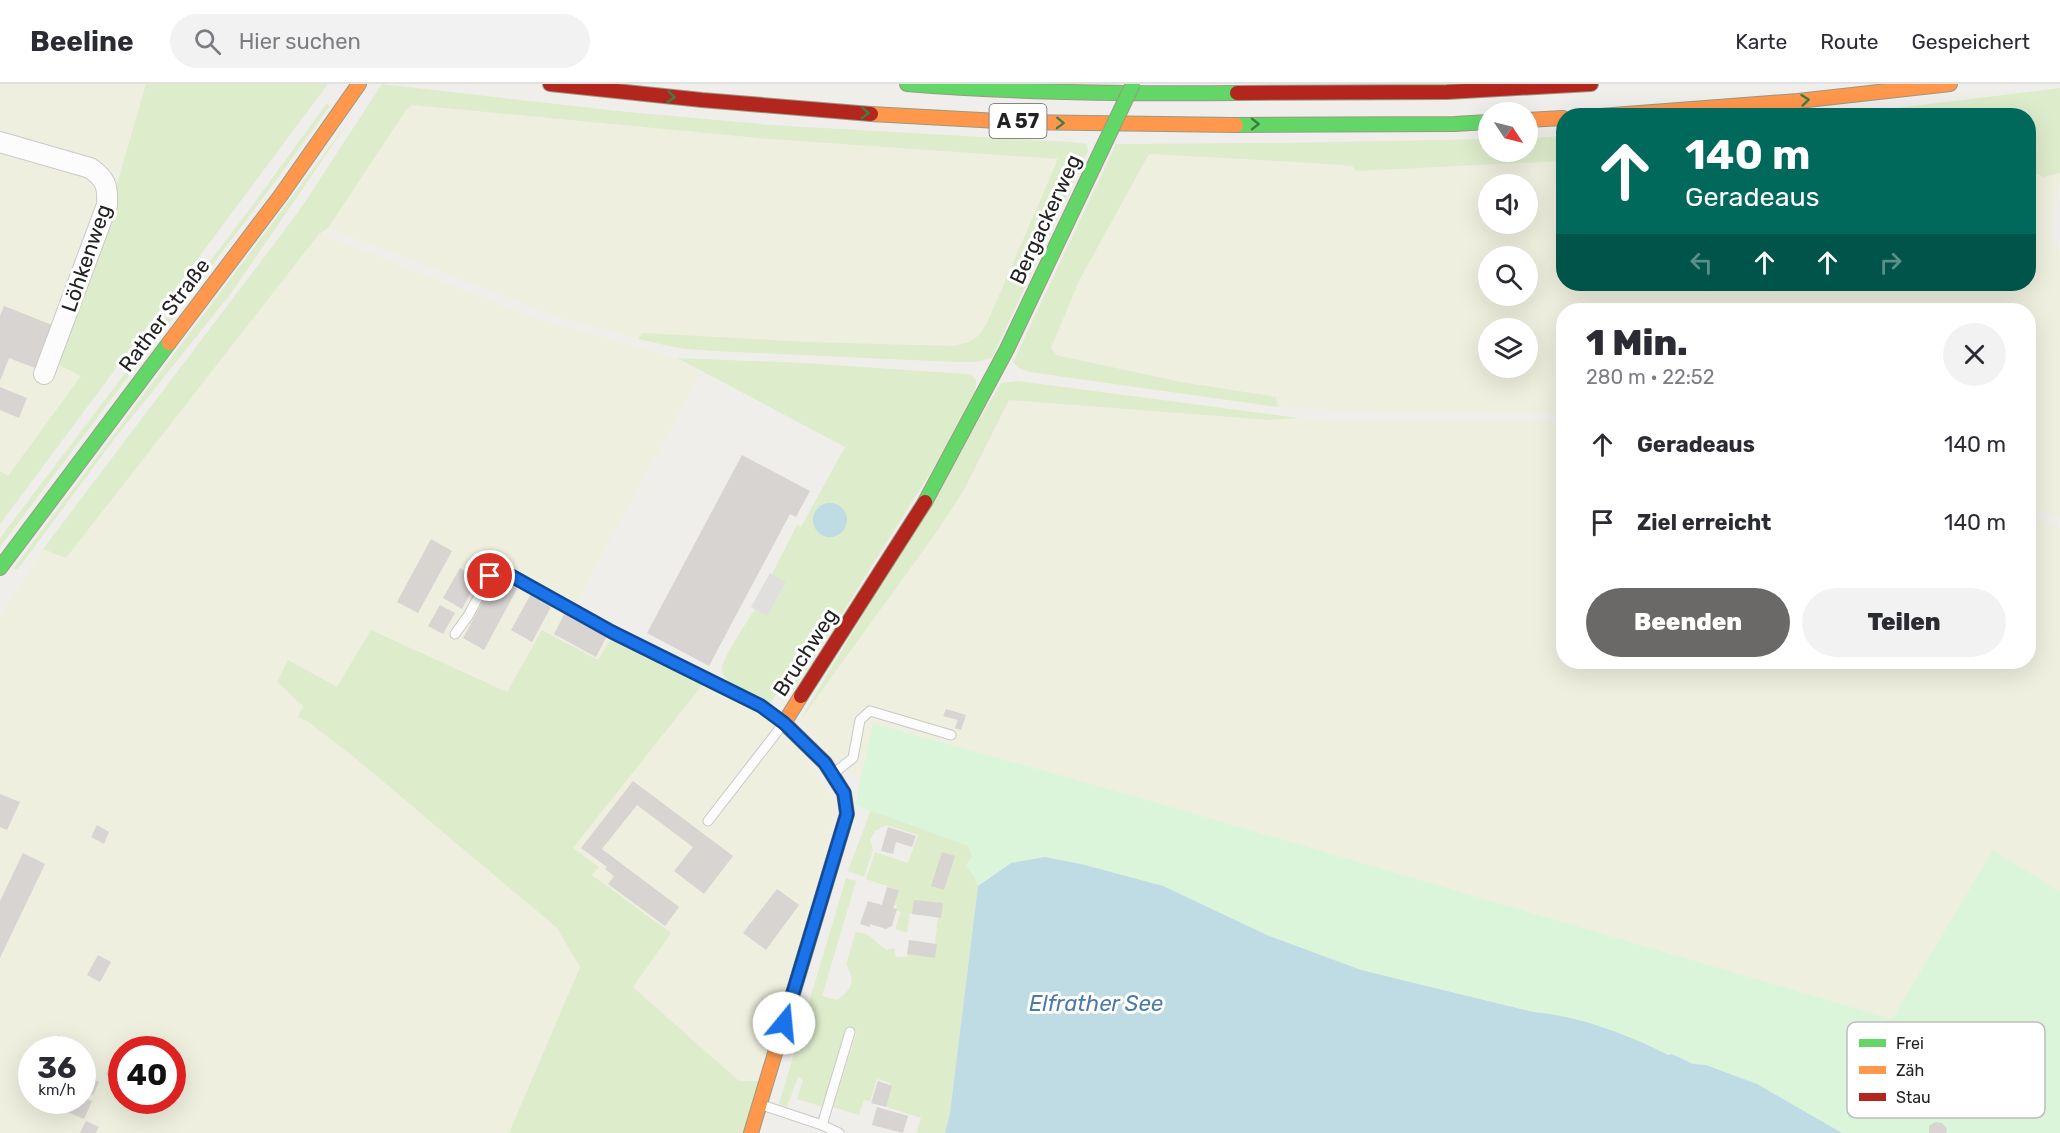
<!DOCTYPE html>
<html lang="de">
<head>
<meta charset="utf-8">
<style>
  :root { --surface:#fff; --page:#f2f2f3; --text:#2b2b33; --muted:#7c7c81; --line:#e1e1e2; --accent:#6a6968 }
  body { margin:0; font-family:Rubik,sans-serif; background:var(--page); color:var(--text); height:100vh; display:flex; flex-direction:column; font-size:22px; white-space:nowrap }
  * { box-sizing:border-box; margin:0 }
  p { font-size:20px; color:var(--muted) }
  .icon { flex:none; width:33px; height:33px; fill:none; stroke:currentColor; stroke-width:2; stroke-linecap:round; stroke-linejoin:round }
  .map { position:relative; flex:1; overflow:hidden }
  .sheet { position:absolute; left:1556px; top:219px; width:480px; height:366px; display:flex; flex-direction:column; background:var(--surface); border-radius:24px; box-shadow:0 6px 24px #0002 }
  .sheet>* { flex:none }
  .top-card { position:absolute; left:1556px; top:24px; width:480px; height:183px; border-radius:24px; box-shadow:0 6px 24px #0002; background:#00695c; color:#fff; overflow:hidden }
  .needle { width:39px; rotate:125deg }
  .fabs { position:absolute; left:1478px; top:18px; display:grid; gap:12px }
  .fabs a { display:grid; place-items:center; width:60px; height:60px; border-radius:50%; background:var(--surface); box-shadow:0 6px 24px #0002; font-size:30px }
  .speed { position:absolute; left:18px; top:952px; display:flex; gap:12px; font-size:30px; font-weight:700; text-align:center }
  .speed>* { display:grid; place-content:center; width:78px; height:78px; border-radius:50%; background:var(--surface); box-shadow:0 6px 24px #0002; line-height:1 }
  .speed small { font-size:15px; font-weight:400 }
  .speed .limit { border:9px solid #d22; background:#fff; color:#111 }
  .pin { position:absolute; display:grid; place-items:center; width:51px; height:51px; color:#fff; margin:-26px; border:3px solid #fff; border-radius:50%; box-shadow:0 2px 6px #0007 }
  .me { position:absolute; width:66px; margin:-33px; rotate:17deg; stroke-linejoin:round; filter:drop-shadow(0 0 4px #0008) }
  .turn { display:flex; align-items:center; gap:21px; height:126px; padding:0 30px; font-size:27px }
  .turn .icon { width:78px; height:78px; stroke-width:2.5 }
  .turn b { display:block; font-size:42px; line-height:51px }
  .lanes { display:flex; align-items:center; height:57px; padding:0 30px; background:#0003; justify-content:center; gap:30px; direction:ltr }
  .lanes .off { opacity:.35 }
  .round { display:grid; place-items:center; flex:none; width:63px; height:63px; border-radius:32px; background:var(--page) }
  .summary { display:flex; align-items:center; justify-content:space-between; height:102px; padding:0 30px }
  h1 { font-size:36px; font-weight:800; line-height:45px }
  .cta { display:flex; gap:12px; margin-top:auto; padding:12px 30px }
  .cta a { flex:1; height:69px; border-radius:36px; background:var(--accent); color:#fff; font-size:24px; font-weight:800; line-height:69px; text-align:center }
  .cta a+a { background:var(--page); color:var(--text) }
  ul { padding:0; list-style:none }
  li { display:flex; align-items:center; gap:18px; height:78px; padding:0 30px }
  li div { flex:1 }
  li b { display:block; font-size:22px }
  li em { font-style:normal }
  header { display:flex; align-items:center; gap:36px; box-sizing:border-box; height:84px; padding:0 30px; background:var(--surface); border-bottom:2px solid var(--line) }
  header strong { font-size:28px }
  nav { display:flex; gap:33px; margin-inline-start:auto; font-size:21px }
  .search { width:420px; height:54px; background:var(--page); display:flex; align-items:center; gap:15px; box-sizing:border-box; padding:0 21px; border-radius:33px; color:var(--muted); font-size:22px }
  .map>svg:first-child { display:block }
  .farmland { fill:#efefdf; fill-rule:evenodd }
  .grass { fill:#ddeccb }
  .park { fill:#daf5da }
  .parking { fill:#e0dfde }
  .water { fill:#bfdbe3 }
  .building { fill:#d7d4d2 }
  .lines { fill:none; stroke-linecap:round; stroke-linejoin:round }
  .lane-casing { stroke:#c9c8c7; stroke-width:11 }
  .street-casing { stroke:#c9c8c7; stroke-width:22 }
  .fast-casing { stroke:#999a82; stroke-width:16 }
  .slow-casing { stroke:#999a82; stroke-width:16 }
  .jam-casing { stroke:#999a82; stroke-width:16 }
  .lane { stroke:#fdfcfc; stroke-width:9 }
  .street { stroke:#fdfcfc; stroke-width:20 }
  .fast { stroke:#63d668; stroke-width:14 }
  .slow { stroke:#ff974d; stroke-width:14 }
  .jam { stroke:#b3261e; stroke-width:14 }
  .fast-bridge-casing { stroke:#999a82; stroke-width:16; stroke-linecap:butt }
  .fast-bridge { stroke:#63d668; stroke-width:14 }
  .oneway { stroke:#427c45 }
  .route-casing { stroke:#114b97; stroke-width:15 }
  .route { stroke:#1a73e8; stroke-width:10 }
  .labels { text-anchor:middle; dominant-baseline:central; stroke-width:6; stroke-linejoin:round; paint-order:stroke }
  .shield { fill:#fff; stroke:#646464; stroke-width:1.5 }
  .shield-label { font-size:20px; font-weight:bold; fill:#222 }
  .street-label { font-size:21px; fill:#222; stroke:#fff }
  .water-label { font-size:22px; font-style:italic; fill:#4a7aab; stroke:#fff }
  .key { fill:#fff; stroke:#bdbdbd; stroke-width:1.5 }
  .key-label { font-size:16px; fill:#222 }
</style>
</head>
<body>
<header>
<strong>Beeline</strong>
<div class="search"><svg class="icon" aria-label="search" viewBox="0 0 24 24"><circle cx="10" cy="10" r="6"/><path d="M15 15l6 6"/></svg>Hier suchen</div>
<nav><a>Karte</a><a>Route</a><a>Gespeichert</a></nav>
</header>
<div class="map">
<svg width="2060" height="1049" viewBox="0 0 2060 1049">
  <rect width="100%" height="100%" fill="#f0eeeb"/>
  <g class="farmland">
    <path d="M0,0H146L120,90L0,55Z"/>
    <path d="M412,21L1052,73L1058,75L991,230L980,252L970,259L954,262L810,258L642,249L638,255L558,233L328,144L406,26Z"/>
    <path d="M0,63L85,87L102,110L61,282L82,292L8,393L0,387Z"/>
    <path d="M1149,70L1352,82L1462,83L1563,77V200H2028V86L2044,93L2060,89V100L2050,150L2060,166V434L2028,422V226H1563V330L1357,328L1279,323L1275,313L1181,298L1056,271L1050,263L1079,197ZM1488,100H1527V140H1488ZM1488,172H1527V212H1488ZM1488,244H1527V284H1488Z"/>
    <path d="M319,149L535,234L677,274L701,289L576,520L618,544L599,576L542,546L507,608L372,546L337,603L289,576L303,622L298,633L307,637L354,673L557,844L580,883L509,1049H0V531L43,465L66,474ZM32,966H82V1017H32ZM122,966H172V1017H122Z"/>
    <path d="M1009,316L1270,336L1299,334L1354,337L1563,338V578H2028V431L2060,443V808L1993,766L1892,935L1144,715L874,639L861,694L844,686L799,638L938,446L964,406Z"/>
    <path d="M704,599L755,623L772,635L798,663L835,717L834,733L760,997H739L633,903L671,849L592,791L598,784L572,764Z"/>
  </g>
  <g class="grass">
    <path d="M146,0H328L0,440V387L8,392L81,292L61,282L59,279L72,231L120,90Z"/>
    <path d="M382,0L618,27L771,41L1069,58L1087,60L1088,67L992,274L976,278H956L712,267L678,264L638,255L642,249L810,258L954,262C978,257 980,252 991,230L1058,75L770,55L412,21L406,26L328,144L319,150L66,474L43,465L299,127Z"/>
    <path d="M2060,4V89L2044,93L2028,86V32L1838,31Z"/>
    <path d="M327,19L330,22L278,94L0,463V454L249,126Z"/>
    <path d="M351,34L232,208L112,358L18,485H13Z"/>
    <path d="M1563,52V77L1357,87L1352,82L1328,80L1149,70L1079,197L1051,264L1056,271L1181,298L1276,313L1278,323L1029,288L1019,284L1013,278L1116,60L1277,59L1488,55V68H1527V54Z"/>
    <path d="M677,274L804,279L966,290L971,291L976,296L974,319L794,606L782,601L769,622L728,597C725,593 722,590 722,584C724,571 747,538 755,525L767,531L786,499L772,490L797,441L801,443L845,363Z"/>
    <path d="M1018,297L1299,334L1270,336L1009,316L964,406L938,446L799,638L1001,299Z"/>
    <path d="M371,546L507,608L542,546L598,576L612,553L704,599L573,764L599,783L592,791L671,849L633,903L739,997H760L744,1049H509L580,883L557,844L354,673L307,637L298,633L303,622L277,598L288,576L337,603Z"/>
    <path d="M871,726L969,762L972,773L966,781L974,793L978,802L950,1029L945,1049H916L921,1034L884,1022L890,999L877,995L870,1017L864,1016L859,1031L833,1023L857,947L847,943L823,1023L797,1015L803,996L798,993L787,1023L779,1020L846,794L856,797L822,912L837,916C854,903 855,898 846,880L856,848C873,849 875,860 887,866L894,864L896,873H907L910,858L935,860L938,833L910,829L907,849L895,845L901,828L896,826L897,822L893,821L898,806L866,795L875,768L908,779L918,751L886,741L875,747L870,756L873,766L864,793L848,787Z"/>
  </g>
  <path class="park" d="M873,639L1144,715L1892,935L1993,766L2060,808V1049H1842L1757,1000L1706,981L1693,980L1672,970L1668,971C1627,950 1579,932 1533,928L1361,886L1269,852L1163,802L1081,780L1045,773L1011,779L978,802L974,793L966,781L972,773L968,762L855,721Z"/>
  <path class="parking" d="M770,489L786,498L767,532L751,523Z"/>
  <g class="water">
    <circle cx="830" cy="436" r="17"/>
    <path d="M1045,773L1081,780L1163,802L1269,852L1361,886L1533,928C1579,932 1627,950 1668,971L1672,970L1693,980L1706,981L1757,1000L1842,1049H945L950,1029L978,802L1011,779Z"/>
  </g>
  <g class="building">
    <path d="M4,222L57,243L40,286L9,274L0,297V232Z"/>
    <path d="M0,303L27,314L19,334L0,326Z"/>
    <path d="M742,371L810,407L796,433L790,430L709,582L647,549Z"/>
    <path d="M431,455L452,467L418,529L397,518Z"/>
    <path d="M460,484L478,495L462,525L443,514Z"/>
    <path d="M497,491L518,503L484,566L463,554Z"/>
    <path d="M531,510L552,521L532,558L511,546Z"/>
    <path d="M440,521L455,529L443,550L428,542Z"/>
    <path d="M565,529L607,552L596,573L554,550Z"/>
    <path d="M946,625L966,631L961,646L955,644L958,636L943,632Z"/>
    <path d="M633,697L733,772L704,810L674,787L693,763L637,721L602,765L679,823L665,842L608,800L614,792L605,785L607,783L581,764Z"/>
    <path d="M0,710L20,718L7,746L0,743Z"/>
    <path d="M97,741L109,748L104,760L91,753Z"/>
    <path d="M888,743L916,752L912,763L896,758L893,770L881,767Z"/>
    <path d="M942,768L955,772L944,806L931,802Z"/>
    <path d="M23,769L45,780L0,874V817Z"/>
    <path d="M887,803L899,806L893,824L897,825L892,842L886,845L870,840V843L860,840L868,817L882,821Z"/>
    <path d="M777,805L799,821L766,866L743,849Z"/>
    <path d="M914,816L943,819L941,834L912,830Z"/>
    <path d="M909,856L937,860L935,874L907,870Z"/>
    <path d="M98,871L111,878L100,898L87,891Z"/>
    <path d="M58,951L72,958L69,966H51Z"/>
    <path d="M111,980L121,984L115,995L106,990Z"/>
    <path d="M85,991L99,998L93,1011L82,1007Z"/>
    <path d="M878,997L892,1002L886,1023L871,1019Z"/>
    <path d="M82,1013L92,1017L84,1035L65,1027L70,1017H82Z"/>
    <path d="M877,1023L908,1032L903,1049L872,1041Z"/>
    <path d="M86,1037L99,1043L96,1049H80Z"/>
    <path d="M1935,1038L1942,1039L1947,1045L1946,1049H1929V1042Z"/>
  </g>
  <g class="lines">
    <defs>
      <g id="lane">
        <path d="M455,550L468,532L490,492L497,487L508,490L612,548L761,622L784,639L708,737"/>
        <path d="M834,689L853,674L860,636L870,627L951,651"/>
        <path d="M762,1021L822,1041L839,1049"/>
        <path d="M822,1041L850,948"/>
      </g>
      <path id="street" d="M0,58L90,84C106,95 108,102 107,121L44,290"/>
      <g id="fast">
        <path d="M907,0C1016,9 1127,10 1237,9"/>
        <path d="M1236,41L1455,40L1488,38"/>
        <path d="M925,418L1007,265L1093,84"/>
        <path d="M0,484L169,259"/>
      </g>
      <g id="slow">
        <path d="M871,30L1017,38L1236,41"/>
        <path d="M1600,32L1798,17L1950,0"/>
        <path d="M1527,36L1563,34"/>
        <path d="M169,259L281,111L359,0"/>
        <path d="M751,1049L847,730L844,709L825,679L784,639L801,612"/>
      </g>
      <g id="jam">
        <path d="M550,0L702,16L871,30"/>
        <path d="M1237,9L1447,8L1591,0"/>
        <path d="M801,612L925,418"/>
      </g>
    </defs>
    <use href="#lane" class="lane-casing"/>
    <use href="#street" class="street-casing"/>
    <use href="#fast" class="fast-casing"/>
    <use href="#slow" class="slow-casing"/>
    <use href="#jam" class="jam-casing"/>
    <use href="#lane" class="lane"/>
    <use href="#street" class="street"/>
    <use href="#fast" class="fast"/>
    <use href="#slow" class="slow"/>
    <use href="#jam" class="jam"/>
    <defs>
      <path id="fast-bridge" d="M1093,84L1133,0"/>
    </defs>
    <use href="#fast-bridge" class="fast-bridge-casing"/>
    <use href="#fast-bridge" class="fast-bridge"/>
  </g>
  <defs><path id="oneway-chevron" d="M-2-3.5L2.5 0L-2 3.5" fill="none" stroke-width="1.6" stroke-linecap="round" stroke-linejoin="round" transform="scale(1.5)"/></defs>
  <g class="oneway">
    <use href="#oneway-chevron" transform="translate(671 13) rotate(6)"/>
    <use href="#oneway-chevron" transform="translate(1805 16) rotate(-6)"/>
    <use href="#oneway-chevron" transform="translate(865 29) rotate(4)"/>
    <use href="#oneway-chevron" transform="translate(1060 39) rotate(2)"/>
    <use href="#oneway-chevron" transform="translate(1255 40)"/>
  </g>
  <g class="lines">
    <defs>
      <path id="route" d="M490,492L497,487L508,490L612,548L761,622L784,639L825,679L844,709L847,730L784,939"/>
    </defs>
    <use href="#route" class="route-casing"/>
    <use href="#route" class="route"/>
  </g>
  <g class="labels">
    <rect class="shield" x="989.5" y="20" width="57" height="34" rx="4.5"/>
    <g class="shield-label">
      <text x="1018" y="37">A 57</text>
    </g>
    <g class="street-label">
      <text transform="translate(1045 135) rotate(-65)">Bergackerweg</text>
      <text transform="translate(86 174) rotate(-71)">Löhkenweg</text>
      <text transform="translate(164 231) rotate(-53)">Rather Straße</text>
      <text transform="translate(805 568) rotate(-57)">Bruchweg</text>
    </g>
    <g class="water-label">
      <text x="1096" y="919">Elfrather See</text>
    </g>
  </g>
  <rect x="1847" y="938" width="198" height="96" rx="9" class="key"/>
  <rect x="1859" y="955" width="27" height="8" fill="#63d668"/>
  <rect x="1859" y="982" width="27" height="8" fill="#ff974d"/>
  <rect x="1859" y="1009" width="27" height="8" fill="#b3261e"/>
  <g class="key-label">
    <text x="1896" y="965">Frei</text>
    <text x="1896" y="992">Zäh</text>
    <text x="1896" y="1019">Stau</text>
  </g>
</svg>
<div class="fabs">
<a><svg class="needle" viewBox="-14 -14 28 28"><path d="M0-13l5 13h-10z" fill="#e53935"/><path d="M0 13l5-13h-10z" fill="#7c7c81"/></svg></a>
<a><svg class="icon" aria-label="sound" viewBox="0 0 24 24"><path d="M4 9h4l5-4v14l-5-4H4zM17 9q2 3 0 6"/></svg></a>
<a><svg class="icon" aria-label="search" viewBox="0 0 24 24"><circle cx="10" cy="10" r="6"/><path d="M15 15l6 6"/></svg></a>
<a><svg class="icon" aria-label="layers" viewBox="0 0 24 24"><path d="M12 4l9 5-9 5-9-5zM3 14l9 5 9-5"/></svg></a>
</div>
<div class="speed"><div>36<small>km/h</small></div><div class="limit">40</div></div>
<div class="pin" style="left:490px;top:492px;background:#d93025"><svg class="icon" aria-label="arrive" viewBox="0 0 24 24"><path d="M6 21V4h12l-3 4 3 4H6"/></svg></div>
<svg class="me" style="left:784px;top:939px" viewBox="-20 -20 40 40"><circle r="19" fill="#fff"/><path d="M0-13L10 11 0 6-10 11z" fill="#1a73e8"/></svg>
<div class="top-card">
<div class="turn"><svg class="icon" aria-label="ahead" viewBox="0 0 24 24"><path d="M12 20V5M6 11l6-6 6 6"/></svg><div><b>140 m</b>Geradeaus</div></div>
<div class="lanes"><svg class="icon off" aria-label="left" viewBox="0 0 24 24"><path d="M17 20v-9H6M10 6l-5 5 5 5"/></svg><svg class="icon" aria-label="ahead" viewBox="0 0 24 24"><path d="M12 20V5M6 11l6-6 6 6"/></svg><svg class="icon" aria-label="ahead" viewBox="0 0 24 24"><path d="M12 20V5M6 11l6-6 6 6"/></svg><svg class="icon off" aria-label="right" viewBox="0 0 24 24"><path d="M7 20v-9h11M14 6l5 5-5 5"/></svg></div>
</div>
<section class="sheet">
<div class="summary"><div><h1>1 Min.</h1><p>280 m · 22:52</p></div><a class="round"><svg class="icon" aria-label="close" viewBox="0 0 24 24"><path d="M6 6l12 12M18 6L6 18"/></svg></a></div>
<ul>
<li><svg class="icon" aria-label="ahead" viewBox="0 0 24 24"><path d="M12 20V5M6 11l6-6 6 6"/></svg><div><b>Geradeaus</b></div><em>140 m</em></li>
<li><svg class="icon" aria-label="arrive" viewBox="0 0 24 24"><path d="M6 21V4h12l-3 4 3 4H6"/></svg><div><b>Ziel erreicht</b></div><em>140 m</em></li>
</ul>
<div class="cta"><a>Beenden</a><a>Teilen</a></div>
</section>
</div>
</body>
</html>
